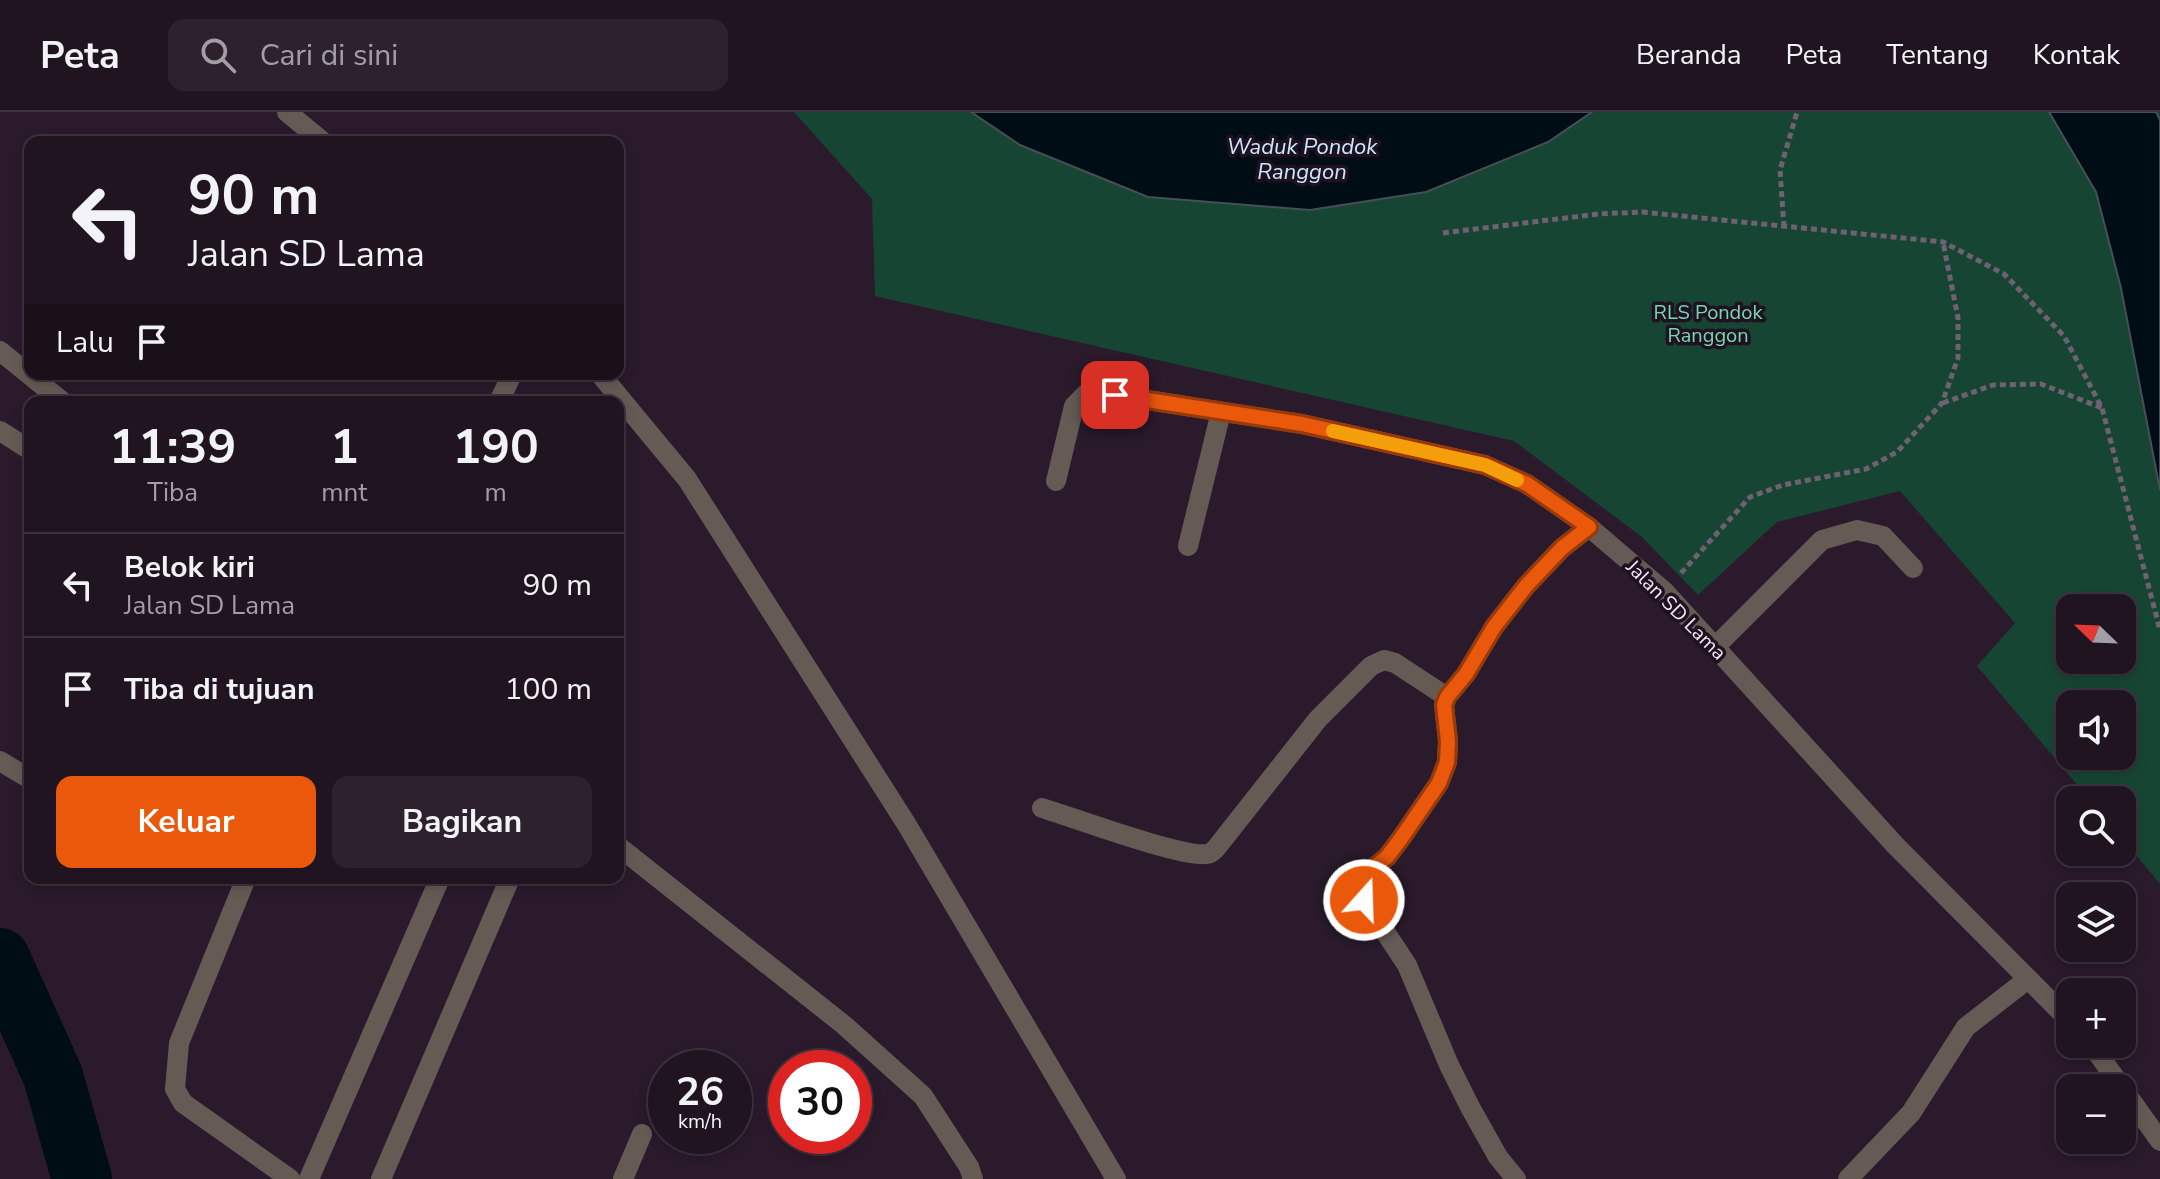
<!DOCTYPE html>
<html lang="id">
<head>
<meta charset="utf-8">
<style>
  :root { --surface:#201421; --page:#2d212e; --text:#f1f3f6; --muted:#a29ea5; --line:#3d333f; --accent:#ea580c }
  body { margin:0; font-family:"Nunito Sans",sans-serif; background:var(--page); color:var(--text); height:100vh; display:flex; flex-direction:column; font-size:30px; white-space:nowrap }
  * { box-sizing:border-box; margin:0 }
  p { font-size:26px; color:var(--muted) }
  .icon { flex:none; width:44px; height:44px; fill:none; stroke:currentColor; stroke-width:2; stroke-linecap:round; stroke-linejoin:round }
  .map { position:relative; flex:1; overflow:hidden }
  .panel { position:absolute; left:24px; top:284px; width:600px; height:488px; display:flex; flex-direction:column; background:var(--surface); border-radius:16px; box-shadow:0 4px 12px #0003,0 0 0 2px var(--line) }
  .panel>* { flex:none }
  .banner { position:absolute; left:24px; top:24px; width:600px; height:244px; border-radius:16px; box-shadow:0 4px 12px #0003,0 0 0 2px var(--line); background:#201421; color:var(--text); overflow:hidden }
  .needle { width:52px; rotate:293deg }
  .tools { position:absolute; left:2056px; top:482px; display:grid; gap:16px }
  .tools a { display:grid; place-items:center; width:80px; height:80px; border-radius:16px; background:var(--surface); box-shadow:0 4px 12px #0003,0 0 0 2px var(--line); font-size:40px }
  .speed { position:absolute; left:648px; top:938px; display:flex; gap:16px; font-size:40px; font-weight:700; text-align:center }
  .speed>* { display:grid; place-content:center; width:104px; height:104px; border-radius:50%; background:var(--surface); box-shadow:0 4px 12px #0003,0 0 0 2px var(--line); line-height:1 }
  .speed small { font-size:20px; font-weight:400 }
  .speed .limit { border:12px solid #d22; background:#fff; color:#111 }
  .pin { position:absolute; display:grid; place-items:center; width:68px; height:68px; color:#fff; margin:-34px; border-radius:16px; box-shadow:0 4px 12px #0006 }
  .me { position:absolute; width:88px; margin:-44px; rotate:20deg; stroke-linejoin:round; filter:drop-shadow(0 0 6px #0008) }
  .turn { display:flex; align-items:center; gap:28px; height:168px; padding:0 32px; font-size:36px }
  .turn .icon { width:104px; height:104px; stroke-width:2.5 }
  .turn b { display:block; font-size:56px; line-height:68px }
  .then { display:flex; align-items:center; height:76px; padding:0 32px; background:#0003; gap:16px; font-size:30px }
  .eta { display:flex; justify-content:space-evenly; align-items:center; height:136px; text-align:center }
  .eta b { font-size:48px; font-weight:700; line-height:56px }
  .action { display:flex; gap:16px; margin-top:auto; padding:16px 32px }
  .action a { flex:1; height:92px; border-radius:16px; background:var(--accent); color:#fff; font-size:32px; font-weight:700; line-height:92px; text-align:center }
  .action a+a { background:var(--page); color:var(--text) }
  ul { padding:0; list-style:none }
  li { display:flex; align-items:center; gap:24px; height:104px; padding:0 32px; border-top:2px solid var(--line) }
  li div { flex:1 }
  li b { display:block; font-size:30px }
  li em { font-style:normal }
  header { display:flex; align-items:center; gap:48px; box-sizing:border-box; height:112px; padding:0 40px; background:var(--surface); border-bottom:2px solid var(--line) }
  header strong { font-size:38px }
  nav { display:flex; gap:44px; margin-inline-start:auto; font-size:28px }
  .search { width:560px; height:72px; background:var(--page); display:flex; align-items:center; gap:20px; box-sizing:border-box; padding:0 28px; border-radius:16px; color:var(--muted); font-size:30px }
  .map>svg:first-child { display:block }
  .green { fill:#174533; fill-rule:evenodd }
  .water { fill:#000d15; stroke:#484e57; stroke-width:2 }
  .lines { fill:none; stroke-linecap:round; stroke-linejoin:round }
  .river { stroke:#000d15; stroke-width:60 }
  .path { stroke:#6f6171; stroke-width:5; stroke-dasharray:6 4; stroke-linecap:butt }
  .service { stroke:#665a54; stroke-width:20 }
  .minor { stroke:#665a54; stroke-width:20 }
  .route-casing { stroke:#983908; stroke-width:20 }
  .route { stroke:#ea580c; stroke-width:14 }
  .slow { stroke:#f59e0b; stroke-width:14 }
  .labels { text-anchor:middle; dominant-baseline:central; stroke-width:7; stroke-linejoin:round; paint-order:stroke }
  .park-label { font-size:20px; fill:#77d8af; stroke:#201122 }
  .street-label { font-size:20px; fill:#f1e6f2; stroke:#201122 }
  .water-label { font-size:22px; font-style:italic; fill:#c7ebfc; stroke:#201122 }
</style>
</head>
<body>
<header>
<strong>Peta</strong>
<div class="search"><svg class="icon" aria-label="search" viewBox="0 0 24 24"><circle cx="10" cy="10" r="6"/><path d="M15 15l6 6"/></svg>Cari di sini</div>
<nav><a>Beranda</a><a>Peta</a><a>Tentang</a><a>Kontak</a></nav>
</header>
<div class="map">
<svg width="2160" height="1067" viewBox="0 0 2160 1067">
  <rect width="100%" height="100%" fill="#2a1a2c"/>
  <path class="green" d="M794,0H2160V772L2122,726V688H2090L1977,554L2015,511L1900,379L1777,410L1698,483L1642,425L1514,329L875,184L872,87ZM2070,496H2122V548H2070ZM2070,592H2122V644H2070Z"/>
  <g class="water">
    <path d="M971,0H1592L1548,30L1426,80L1310,98L1148,85L1020,33Z"/>
    <path d="M2049,0H2156L2160,8V378L2121,176L2096,80Z"/>
  </g>
  <g class="lines">
    <path class="river" d="M0,846L53,964L82,1067"/>
    <g class="path">
      <path d="M1784,115L1780,58L1797,0"/>
      <path d="M1443,121L1598,102L1642,100L1943,130L2004,162L2064,224L2102,296L2160,518"/>
      <path d="M1943,291L1993,273L2041,272L2102,296"/>
      <path d="M1681,461L1750,385L1783,373L1866,357L1897,340L1942,291L1958,246V206L1943,130"/>
    </g>
    <g class="service">
      <path d="M287,0L323,30"/>
      <path d="M0,239L63,290"/>
      <path d="M600,262L687,367L907,713L1116,1067"/>
      <path d="M499,290L512,262"/>
      <path d="M0,319L30,338"/>
      <path d="M1715,535L1822,428L1857,418L1883,424L1913,456"/>
      <path d="M0,649L30,667"/>
      <path d="M618,734L844,913L923,984L969,1055L973,1067"/>
      <path d="M246,766L179,931L175,977L183,991L290,1067"/>
      <path d="M309,1067L440,766"/>
      <path d="M381,1067L510,766"/>
      <path d="M623,1067L642,1022"/>
    </g>
    <g class="minor">
      <path d="M1056,369L1074,294L1089,279L1302,312L1485,353L1527,372L1589,415L1664,479L1895,733L2070,909"/>
      <path d="M1188,434L1221,300"/>
      <path d="M1042,696C1072,705 1182,746 1207,742C1213,741 1217,735 1221,730L1318,607L1371,554L1384,548L1395,551L1447,585"/>
      <path d="M2091,932L2160,1029"/>
      <path d="M1516,1067L1498,1045L1470,995L1449,953L1407,853L1364,788L1362,775L1372,757L1387,745L1402,725L1439,671L1447,650L1448,629L1444,593L1447,585L1466,562L1494,515L1526,474L1562,436L1589,415"/>
      <path d="M1848,1067L1911,1001L1966,915L2028,867"/>
    </g>
  </g>
  <g class="lines">
    <defs>
      <path id="route" d="M1115,283L1302,312L1485,353L1527,372L1589,415L1562,436L1526,474L1494,515L1466,562L1447,585L1444,593L1448,629L1447,650L1439,671L1402,725L1387,745L1372,757L1362,775L1364,788"/>
    </defs>
    <use href="#route" class="route-casing"/>
    <use href="#route" class="route"/>
    <path class="slow" d="M1333,319L1485,353L1517,368"/>
  </g>
  <g class="labels">
    <g class="park-label">
      <text x="1708" y="200">RLS Pondok<tspan x="1708" dy="23">Ranggon</tspan></text>
    </g>
    <g class="street-label">
      <text transform="translate(1676 498) rotate(45)">Jalan SD Lama</text>
    </g>
    <g class="water-label">
      <text x="1302" y="35">Waduk Pondok<tspan x="1302" dy="25">Ranggon</tspan></text>
    </g>
  </g>
</svg>
<div class="tools">
<a><svg class="needle" viewBox="-14 -14 28 28"><path d="M0-13l5 13h-10z" fill="#e53935"/><path d="M0 13l5-13h-10z" fill="#a29ea5"/></svg></a>
<a><svg class="icon" aria-label="sound" viewBox="0 0 24 24"><path d="M4 9h4l5-4v14l-5-4H4zM17 9q2 3 0 6"/></svg></a>
<a><svg class="icon" aria-label="search" viewBox="0 0 24 24"><circle cx="10" cy="10" r="6"/><path d="M15 15l6 6"/></svg></a>
<a><svg class="icon" aria-label="layers" viewBox="0 0 24 24"><path d="M12 4l9 5-9 5-9-5zM3 14l9 5 9-5"/></svg></a>
<a>+</a>
<a>−</a>
</div>
<div class="speed"><div>26<small>km/h</small></div><div class="limit">30</div></div>
<div class="pin" style="left:1115px;top:283px;background:#d93025"><svg class="icon" aria-label="arrive" viewBox="0 0 24 24"><path d="M6 21V4h12l-3 4 3 4H6"/></svg></div>
<svg class="me" style="left:1364px;top:788px" viewBox="-20 -20 40 40"><circle r="17" fill="#ea580c" stroke="#fff" stroke-width="3"/><path d="M0-11L8 9 0 5-8 9z" fill="#fff"/></svg>
<div class="banner">
<div class="turn"><svg class="icon" aria-label="left" viewBox="0 0 24 24"><path d="M17 20v-9H6M10 6l-5 5 5 5"/></svg><div><b>90 m</b>Jalan SD Lama</div></div>
<div class="then">Lalu<svg class="icon" aria-label="arrive" viewBox="0 0 24 24"><path d="M6 21V4h12l-3 4 3 4H6"/></svg></div>
</div>
<section class="panel">
<div class="eta">
<div><b>11:39</b><p>Tiba</p></div>
<div><b>1</b><p>mnt</p></div>
<div><b>190</b><p>m</p></div>
</div>
<ul>
<li><svg class="icon" aria-label="left" viewBox="0 0 24 24"><path d="M17 20v-9H6M10 6l-5 5 5 5"/></svg><div><b>Belok kiri</b><p>Jalan SD Lama</p></div><em>90 m</em></li>
<li><svg class="icon" aria-label="arrive" viewBox="0 0 24 24"><path d="M6 21V4h12l-3 4 3 4H6"/></svg><div><b>Tiba di tujuan</b></div><em>100 m</em></li>
</ul>
<div class="action"><a>Keluar</a><a>Bagikan</a></div>
</section>
</div>
</body>
</html>
